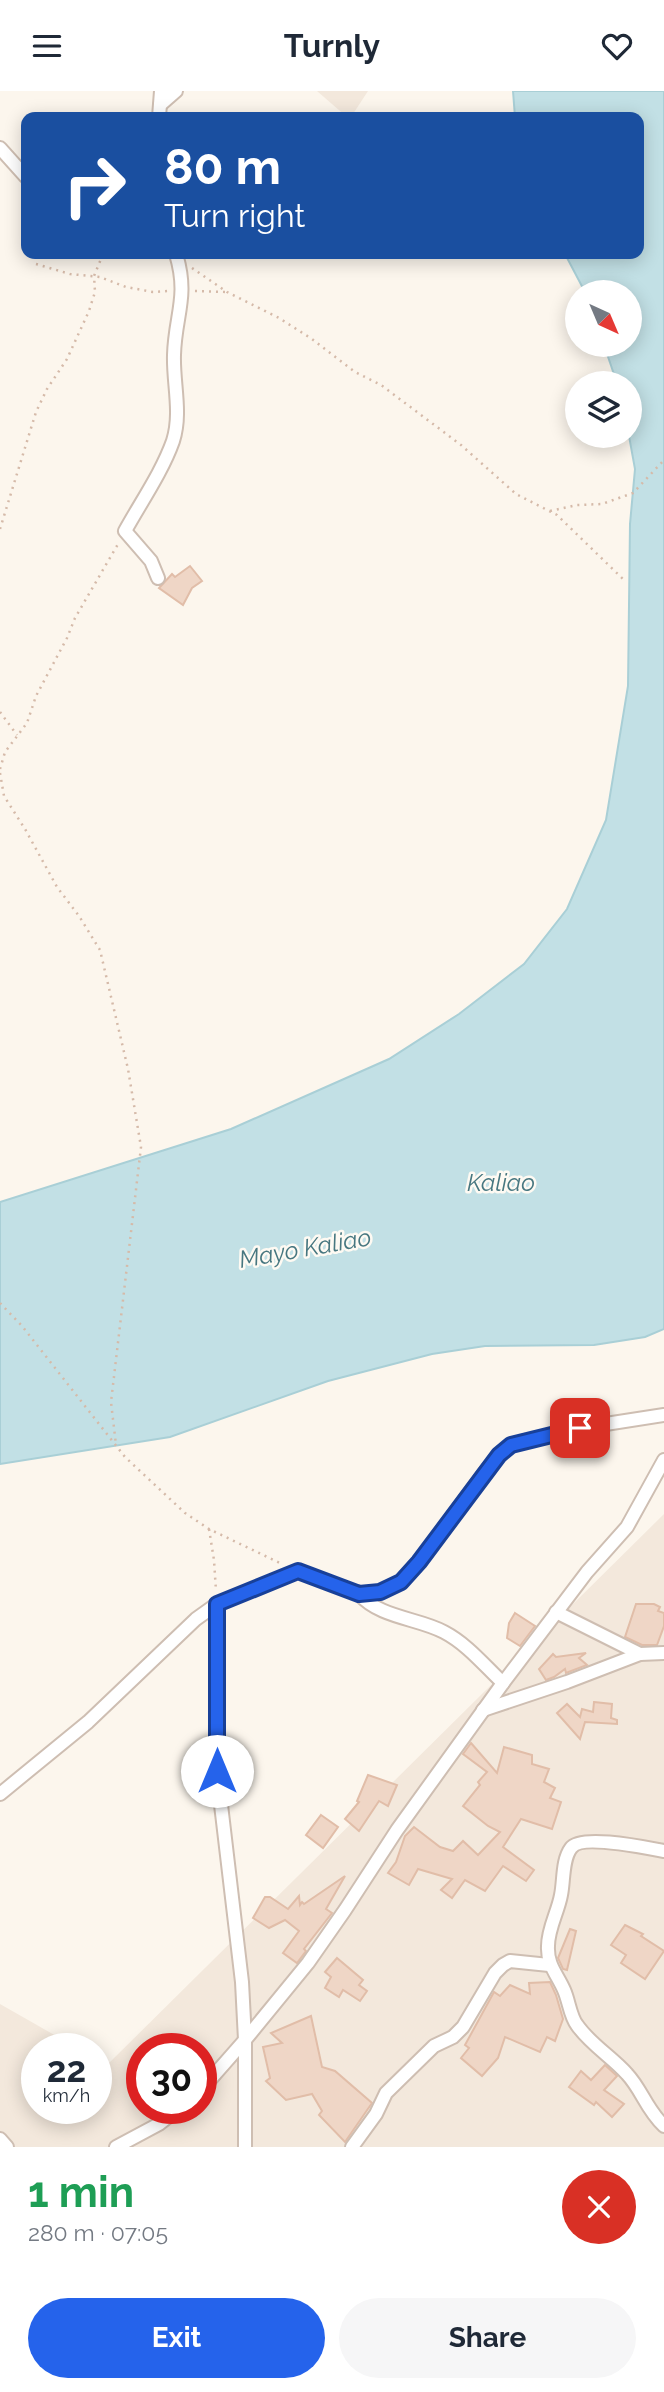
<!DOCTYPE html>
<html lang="en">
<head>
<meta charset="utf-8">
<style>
  :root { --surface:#fff; --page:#f6f6f7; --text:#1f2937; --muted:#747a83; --accent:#2563eb }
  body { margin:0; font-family:Raleway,sans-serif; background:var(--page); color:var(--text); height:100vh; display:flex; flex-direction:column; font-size:26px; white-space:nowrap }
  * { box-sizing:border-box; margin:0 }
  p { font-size:23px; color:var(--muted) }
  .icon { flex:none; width:38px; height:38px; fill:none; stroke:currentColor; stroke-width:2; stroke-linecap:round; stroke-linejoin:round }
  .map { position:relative; height:2056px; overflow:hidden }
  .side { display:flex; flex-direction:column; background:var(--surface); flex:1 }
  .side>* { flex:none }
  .banner { position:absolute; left:21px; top:21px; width:623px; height:147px; border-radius:14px; box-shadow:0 4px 18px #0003; background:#1a4fa0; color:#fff; overflow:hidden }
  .needle { width:46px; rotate:136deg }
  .fabs { position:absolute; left:565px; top:189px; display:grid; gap:14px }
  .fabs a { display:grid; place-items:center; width:77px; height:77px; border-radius:50%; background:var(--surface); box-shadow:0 4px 18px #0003; font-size:35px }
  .speed { position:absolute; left:21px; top:1942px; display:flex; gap:14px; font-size:35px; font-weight:700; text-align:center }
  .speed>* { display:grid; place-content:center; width:91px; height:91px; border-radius:50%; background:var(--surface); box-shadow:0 4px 18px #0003; line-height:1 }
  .speed small { font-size:18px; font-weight:400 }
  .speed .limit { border:10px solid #d22; background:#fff; color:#111 }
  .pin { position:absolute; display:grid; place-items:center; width:60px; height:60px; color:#fff; margin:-30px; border-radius:14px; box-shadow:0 4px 10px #0006 }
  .me { position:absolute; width:77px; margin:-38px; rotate:0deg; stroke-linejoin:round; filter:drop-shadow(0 0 5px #0008) }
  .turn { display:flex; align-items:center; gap:24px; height:147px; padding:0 28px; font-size:32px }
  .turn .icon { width:91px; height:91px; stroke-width:2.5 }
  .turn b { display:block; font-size:49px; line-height:60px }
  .round { display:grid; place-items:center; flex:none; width:74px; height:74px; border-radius:37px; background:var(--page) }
  .summary { display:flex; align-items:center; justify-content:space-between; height:119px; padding:0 28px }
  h1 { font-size:42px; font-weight:700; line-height:52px; color:#1e9e55 }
  .action { display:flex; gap:14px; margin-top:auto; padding:14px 28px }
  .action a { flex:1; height:80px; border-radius:42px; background:var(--accent); color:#fff; font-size:28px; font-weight:700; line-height:80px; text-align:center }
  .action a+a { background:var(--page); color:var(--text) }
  header { display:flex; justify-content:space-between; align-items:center; height:91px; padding:0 28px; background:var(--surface); font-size:32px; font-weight:700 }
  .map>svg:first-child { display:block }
  .residential { fill:#f3e8dc; fill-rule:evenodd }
  .water { fill:#c2e0e5; stroke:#a9cfd6; stroke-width:2 }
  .building { fill:#efd6c6; stroke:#e1bda8; stroke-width:2 }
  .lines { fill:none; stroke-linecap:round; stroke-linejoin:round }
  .street-casing { stroke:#cebeb2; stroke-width:16 }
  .path { stroke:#d5baa9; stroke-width:2.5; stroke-dasharray:2 5; stroke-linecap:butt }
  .street { stroke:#fff; stroke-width:12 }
  .route-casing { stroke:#184099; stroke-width:18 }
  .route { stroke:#2563eb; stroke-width:12 }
  .labels { text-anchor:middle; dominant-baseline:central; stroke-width:5; stroke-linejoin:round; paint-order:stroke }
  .water-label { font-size:24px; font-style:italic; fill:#477780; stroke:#fefaf3 }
</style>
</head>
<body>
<header><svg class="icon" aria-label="menu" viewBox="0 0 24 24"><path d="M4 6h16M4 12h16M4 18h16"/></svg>Turnly<svg class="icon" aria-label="heart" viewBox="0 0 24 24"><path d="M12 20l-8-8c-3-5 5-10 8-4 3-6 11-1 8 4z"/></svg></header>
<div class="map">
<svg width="664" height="2056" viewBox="0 0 664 2056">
  <rect width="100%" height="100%" fill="#fcf6ed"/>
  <g class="residential">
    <path d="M317,0H368L351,26H347Z"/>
    <path d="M664,1423V2056H0V1913L79,1958H37V2018H96V1968L107,1974ZM142,1958H201V2018H142Z"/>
  </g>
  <path class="water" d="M513,0H664V1238L645,1246L594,1254L485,1255L432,1263L328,1290L170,1346L0,1373V1111L231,1038L389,968L459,923L524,873L567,818L606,729L628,595L630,433L635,378L629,345L630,292H617L604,254H630V201H585L565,163H639V26H515Z"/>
  <g class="building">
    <path d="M190,475L202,490L192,497L183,514L159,497L172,483L175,486Z"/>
    <path d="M636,1513H654L660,1516L658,1520L664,1522V1535L657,1554H642L625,1546Z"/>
    <path d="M515,1522L535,1535L520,1555L507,1547L509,1532Z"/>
    <path d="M586,1562L579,1567L587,1574L566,1582L565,1578L554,1586L546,1589L539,1578L553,1563L556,1566Z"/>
    <path d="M594,1611L612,1613L611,1627L617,1629V1633L585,1631L580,1648L557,1622L567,1613L580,1626L582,1618L593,1621Z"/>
    <path d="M471,1652L497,1682L504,1656L532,1664V1673L549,1678L544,1691L555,1697L550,1707L561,1711L552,1738L521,1728L503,1756L534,1779L526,1790L503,1775L485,1800L465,1789L452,1807L441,1799L452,1788L418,1778L409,1794L388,1782L396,1771L405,1745L414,1736L440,1756L453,1760L463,1750L478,1764L500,1741L488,1735L463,1715L480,1694L478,1691L487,1681L463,1663Z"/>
    <path d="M368,1684L397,1694L388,1715L379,1710L359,1740L345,1728L359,1711L357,1710Z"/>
    <path d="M321,1724L338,1736L323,1757L306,1744Z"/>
    <path d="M345,1785L326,1818L332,1822L304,1858L306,1860L297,1872L283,1862L299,1840L285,1829L269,1837L253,1827L265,1806H270L288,1818L299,1805L300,1814L302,1811L304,1813Z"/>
    <path d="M625,1834L643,1843L641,1845L664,1860L645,1888L621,1872L626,1864L611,1854Z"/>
    <path d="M570,1838L576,1840L567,1879L563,1878L558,1867Z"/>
    <path d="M337,1867L363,1889L359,1894L367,1900L360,1910L343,1899L339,1906L325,1897L331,1886L325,1881Z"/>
    <path d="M550,1891L556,1904L563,1928L555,1950L547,1946L540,1961L505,1946L498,1967L482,1985L461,1967L469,1957L465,1954L494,1901L500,1905L510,1894L530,1903L529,1892Z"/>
    <path d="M311,1925L322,1976L335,1980L372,2012L345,2051L319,2024L322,2020L312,2003L286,2009L266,1990L270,1987L263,1956L282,1952L271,1942Z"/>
    <path d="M605,1974L617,1985L604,1999L624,2013L612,2026L596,2011L594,2014L569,1996L581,1980L591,1989Z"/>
  </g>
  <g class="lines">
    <defs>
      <g id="street">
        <path d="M160,14L176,0"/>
        <path d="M159,26L161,0"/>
        <path d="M0,57L26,86"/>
        <path d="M158,487L151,470L125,440C141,411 162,381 173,350C182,322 173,292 174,264C175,224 189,206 176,163"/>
        <path d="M359,1503C380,1527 418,1527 444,1541C467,1553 484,1574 503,1592"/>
        <path d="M217,1513V1680L242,1891L245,1949V2056"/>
        <path d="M556,1521L640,1563"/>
        <path d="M483,1619L567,1591L640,1563L664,1562"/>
        <path d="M0,1703L88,1631L196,1528L217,1513L298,1480L359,1503L380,1501L401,1491L419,1471L485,1381L499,1364L511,1354L580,1337L664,1324"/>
        <path d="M664,1760C647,1757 581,1743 571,1757C562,1769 564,1790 561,1804C558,1821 548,1837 548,1855C547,1874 557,1883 564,1899C569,1910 570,1925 577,1934C590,1953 612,1966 627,1983C642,1999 646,2018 664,2035"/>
        <path d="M201,1999L245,1949L308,1872L345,1819L397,1739L503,1592L587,1481L627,1436L664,1369"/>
        <path d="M0,2048L7,2056"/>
        <path d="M116,2056L159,2033L178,2018"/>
        <path d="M352,2056L376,2023L386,2002L434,1955L453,1946L463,1936L495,1882L503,1874L510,1870L549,1874"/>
      </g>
    </defs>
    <use href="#street" class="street-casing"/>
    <g class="path">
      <path d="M36,173L70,183L100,186L126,196L153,201L168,200"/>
      <path d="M192,177L227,201L279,227L312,248L355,281L381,294L461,354L516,403L557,424L624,489"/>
      <path d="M195,200L227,201"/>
      <path d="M550,420L577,414L602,413L633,402L664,369"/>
      <path d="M0,438L36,321L47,298L67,268L89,220L95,201L94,185L103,163"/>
      <path d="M0,621L17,644"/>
      <path d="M0,678L5,661L27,632L36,605L67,547L75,527L118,453"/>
      <path d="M0,682L4,705L25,738L57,796L79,825L100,859L128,978L141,1056L111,1311L116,1354"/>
      <path d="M0,1212L22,1235L125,1366L185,1422L209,1438L282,1473"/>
      <path d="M209,1438L214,1469L216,1500"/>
    </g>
    <use href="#street" class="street"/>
  </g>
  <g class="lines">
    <defs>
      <path id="route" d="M217,1680V1513L298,1480L359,1503L380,1501L401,1491L419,1471L499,1364L511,1354L580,1337"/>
    </defs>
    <use href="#route" class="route-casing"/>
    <use href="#route" class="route"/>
  </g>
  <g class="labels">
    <g class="water-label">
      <text x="501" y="1091">Kaliao</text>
      <text transform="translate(305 1157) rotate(-10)">Mayo Kaliao</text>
    </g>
  </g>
</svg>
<div class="fabs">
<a><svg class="needle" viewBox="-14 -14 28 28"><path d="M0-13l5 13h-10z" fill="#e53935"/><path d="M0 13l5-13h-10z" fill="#747a83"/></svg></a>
<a><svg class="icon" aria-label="layers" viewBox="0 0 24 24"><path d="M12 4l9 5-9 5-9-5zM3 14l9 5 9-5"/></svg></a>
</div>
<div class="speed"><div>22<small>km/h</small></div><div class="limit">30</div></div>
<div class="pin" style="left:580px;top:1337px;background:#d93025"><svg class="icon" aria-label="arrive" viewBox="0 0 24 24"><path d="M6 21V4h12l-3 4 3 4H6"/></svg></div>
<svg class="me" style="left:217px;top:1680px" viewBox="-20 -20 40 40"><circle r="19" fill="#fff"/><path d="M0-13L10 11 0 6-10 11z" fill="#2563eb"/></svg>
<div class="banner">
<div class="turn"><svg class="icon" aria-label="right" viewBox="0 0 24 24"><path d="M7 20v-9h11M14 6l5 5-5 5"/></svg><div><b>80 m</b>Turn right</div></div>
</div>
</div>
<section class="side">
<div class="summary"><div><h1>1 min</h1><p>280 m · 07:05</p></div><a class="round" style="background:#d93025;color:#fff"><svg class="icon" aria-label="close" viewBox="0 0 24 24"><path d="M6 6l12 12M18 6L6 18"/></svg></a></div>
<div class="action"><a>Exit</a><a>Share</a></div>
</section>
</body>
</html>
